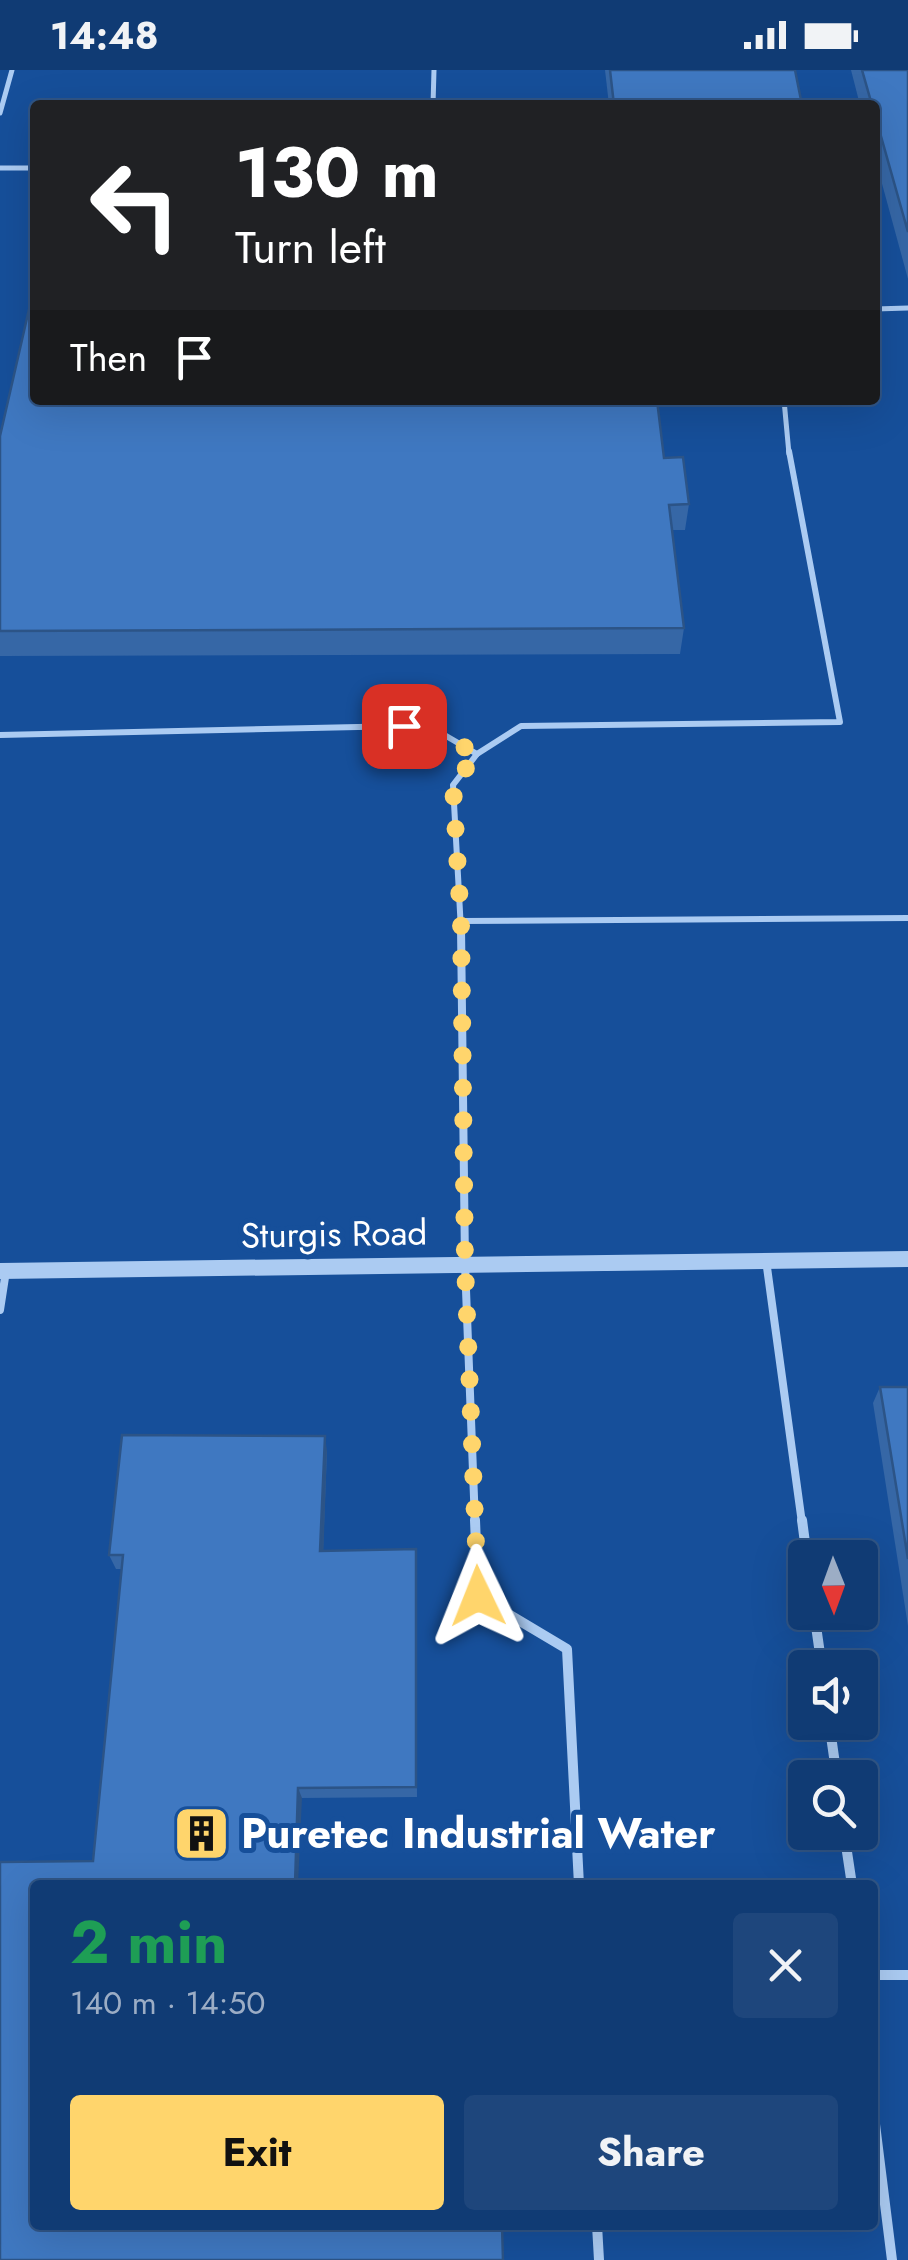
<!DOCTYPE html>
<html lang="en">
<head>
<meta charset="utf-8">
<style>
  :root { --surface:#103b74; --page:#1e467c; --text:#f1f3f6; --muted:#9cadc5; --line:#305586; --accent:#ffd56c }
  body { margin:0; font-family:Jost,sans-serif; background:var(--page); color:var(--text); height:100vh; display:flex; flex-direction:column; font-size:38px; white-space:nowrap }
  * { box-sizing:border-box; margin:0 }
  p { font-size:32px; color:var(--muted) }
  .icon { flex:none; width:55px; height:55px; fill:none; stroke:currentColor; stroke-width:2; stroke-linecap:round; stroke-linejoin:round }
  .map { position:relative; flex:1; overflow:hidden }
  .side { position:absolute; left:30px; top:1810px; width:848px; height:350px; display:flex; flex-direction:column; background:var(--surface); border-radius:10px; box-shadow:0 10px 40px #0002,0 0 0 2px var(--line) }
  .side>* { flex:none }
  .hud { position:absolute; left:30px; top:30px; width:850px; height:305px; border-radius:10px; box-shadow:0 10px 40px #0002,0 0 0 2px var(--line); background:#202124; color:#fff; overflow:hidden }
  .needle { width:65px; rotate:179deg }
  .controls { position:absolute; left:788px; top:1470px; display:grid; gap:20px }
  .controls a { display:grid; place-items:center; width:90px; height:90px; border-radius:10px; background:var(--surface); box-shadow:0 10px 40px #0002,0 0 0 2px var(--line); font-size:50px }
  .pin { position:absolute; display:grid; place-items:center; width:85px; height:85px; color:#fff; margin:-42px; border-radius:20px; box-shadow:0 5px 15px #0006 }
  .me { position:absolute; width:110px; margin:-55px; rotate:358deg; stroke-linejoin:round; filter:drop-shadow(0 0 8px #0008) }
  .turn { display:flex; align-items:center; gap:35px; height:210px; padding:0 40px; font-size:45px }
  .turn .icon { width:130px; height:130px; stroke-width:2.5 }
  .turn b { display:block; font-size:70px; line-height:85px }
  .then { display:flex; align-items:center; height:95px; padding:0 40px; background:#0003; gap:20px; font-size:38px }
  .round { display:grid; place-items:center; flex:none; width:105px; height:105px; border-radius:10px; background:var(--page) }
  .overview { display:flex; align-items:center; justify-content:space-between; height:170px; padding:0 40px }
  h1 { font-size:60px; font-weight:700; line-height:75px; color:#1e9e55 }
  .button { display:flex; gap:20px; margin-top:auto; padding:20px 40px }
  .button a { flex:1; height:115px; border-radius:10px; background:var(--accent); color:#111; font-size:40px; font-weight:700; line-height:115px; text-align:center }
  .button a+a { background:var(--page); color:var(--text) }
  .status { display:flex; justify-content:space-between; align-items:center; height:70px; padding:0 50px; background:var(--surface); direction:ltr }
  .status svg { height:28px; fill:currentColor }
  .map>svg:first-child { display:block }
  .lines { fill:none; stroke-linecap:round; stroke-linejoin:round }
  .service-far3 { stroke:#abcbf2; stroke-width:5 }
  .service-far2 { stroke:#abcbf2; stroke-width:6 }
  .service-far1 { stroke:#abcbf2; stroke-width:8 }
  .service { stroke:#abcbf2; stroke-width:10 }
  .tertiary { fill:#abcbf2; fill-rule:evenodd }
  .wall { fill:#3667a6 }
  .shaded-wall { fill:#2c5487 }
  .building { fill:#3f78c1; stroke:#2c5487; stroke-width:2.5 }
  .route { stroke:#ffd56c; stroke-width:18; stroke-dasharray:0 32.4 }
  .labels { text-anchor:middle; dominant-baseline:central; stroke-width:10; stroke-linejoin:round; paint-order:stroke }
  .street-label { font-size:35px; fill:#fff; stroke:#164f9a }
  .near-poi-label { font-size:42px; font-weight:bold; fill:#fff; stroke:#164f9a; text-anchor:start }
</style>
</head>
<body>
<div class="status"><b>14:48</b><svg viewBox="0 0 49 12"><path d="M0 12V9h3v3zM5 12V6h3v6zM10 12V3h3v9zM15 12V0h3v12zM26 1h20v11H26zM47 4h2v5h-2z"/></svg></div>
<div class="map">
<svg width="908" height="2190" viewBox="0 0 908 2190">
  <rect width="100%" height="100%" fill="#164f9a"/>
  <g class="lines">
    <g class="service-far3">
      <path d="M433,35L434,0"/>
      <path d="M0,43L12,0"/>
      <path d="M0,98H35"/>
      <path d="M875,239L908,238"/>
      <path d="M784,330L789,384"/>
    </g>
    <g class="service-far2">
      <path d="M0,665L404,656L441,663L477,684"/>
      <path d="M461,851L908,848"/>
      <path d="M461,860L453,715L477,684L521,656L840,652L789,381"/>
    </g>
    <g class="service-far1">
      <path d="M461,857L465,1194L475,1453"/>
      <path d="M766,1190L802,1453"/>
      <path d="M0,1240L6,1201"/>
    </g>
    <g class="service">
      <path d="M475,1450L478,1526L567,1579L579,1815"/>
      <path d="M802,1450L807,1488"/>
      <path d="M814,1542L822,1598"/>
      <path d="M829,1652L837,1708"/>
      <path d="M844,1762L852,1815"/>
      <path d="M872,1905H908"/>
      <path d="M873,2038L892,2190"/>
      <path d="M597,2155L599,2190"/>
    </g>
    <path class="tertiary" d="M908,1181V1197L0,1209V1193Z"/>
  </g>
  <g class="wall">
    <path d="M605,0H795L802,35H609Z"/>
    <path d="M851,0H908V209L875,88V35H860Z"/>
    <path d="M0,366L664,388L689,434L685,460H672L684,558L680,584L0,586Z"/>
    <path d="M880,1317H908V1556L873,1333Z"/>
    <path d="M327,1381L323,1481L416,1479L417,1727L302,1728L93,1791L122,1499H116L109,1485Z"/>
  </g>
  <g class="shaded-wall">
    <path d="M325,1366L327,1381L323,1494L320,1481Z"/>
    <path d="M298,1718L302,1728L298,1815H295Z"/>
  </g>
  <g class="building">
    <path d="M610,0H795L802,35H614Z"/>
    <path d="M862,0H908V162L875,45V35H872Z"/>
    <path d="M35,213V330H657L664,388L683,387L689,434L669,435L684,558L0,561V366Z"/>
    <path d="M880,1317H908V1489Z"/>
    <path d="M122,1365L325,1366L320,1481L416,1479V1717L298,1718L295,1815H35V2155H502L503,2190H0V1792L93,1791L123,1485H109Z"/>
  </g>
  <g class="lines">
    <path class="route" d="M404,656L440,664L477,684L453,715L461,852L465,1194L478,1526"/>
  </g>
  <defs>
    <symbol id="building-square" viewBox="-11 -11 22 22"><rect x="-9" y="-9" width="18" height="18" rx="4" fill="#ffd56c" stroke="#164f9a"/><path d="M-4-6H4V6H1V3H-1V6H-4ZM-2.5-4.3h1.7v1.8h-1.7ZM.8-4.3h1.7v1.8H.8ZM-2.5-1h1.7V.8h-1.7ZM.8-1h1.7V.8H.8Z" fill="#111"/></symbol>
  </defs>
  <g fill-rule="evenodd">
    <use href="#building-square" x="170" y="1732" width="63" height="63"/>
  </g>
  <g class="labels">
    <g class="street-label">
      <text transform="translate(334 1164) rotate(-1)">Sturgis Road</text>
    </g>
    <g class="near-poi-label">
      <text x="241" y="1763">Puretec Industrial Water</text>
    </g>
  </g>
</svg>
<div class="controls">
<a><svg class="needle" viewBox="-14 -14 28 28"><path d="M0-13l5 13h-10z" fill="#e53935"/><path d="M0 13l5-13h-10z" fill="#9cadc5"/></svg></a>
<a><svg class="icon" aria-label="sound" viewBox="0 0 24 24"><path d="M4 9h4l5-4v14l-5-4H4zM17 9q2 3 0 6"/></svg></a>
<a><svg class="icon" aria-label="search" viewBox="0 0 24 24"><circle cx="10" cy="10" r="6"/><path d="M15 15l6 6"/></svg></a>
</div>
<div class="pin" style="left:404px;top:656px;background:#d93025"><svg class="icon" aria-label="arrive" viewBox="0 0 24 24"><path d="M6 21V4h12l-3 4 3 4H6"/></svg></div>
<svg class="me" style="left:478px;top:1526px" viewBox="-20 -20 40 40"><path d="M0-17L14 15 0 8-14 15z" fill="#ffd56c" stroke="#fff" stroke-width="4"/></svg>
<div class="hud">
<div class="turn"><svg class="icon" aria-label="left" viewBox="0 0 24 24"><path d="M17 20v-9H6M10 6l-5 5 5 5"/></svg><div><b>130 m</b>Turn left</div></div>
<div class="then">Then<svg class="icon" aria-label="arrive" viewBox="0 0 24 24"><path d="M6 21V4h12l-3 4 3 4H6"/></svg></div>
</div>
<section class="side">
<div class="overview"><div><h1>2 min</h1><p>140 m · 14:50</p></div><a class="round"><svg class="icon" aria-label="close" viewBox="0 0 24 24"><path d="M6 6l12 12M18 6L6 18"/></svg></a></div>
<div class="button"><a>Exit</a><a>Share</a></div>
</section>
</div>
</body>
</html>
